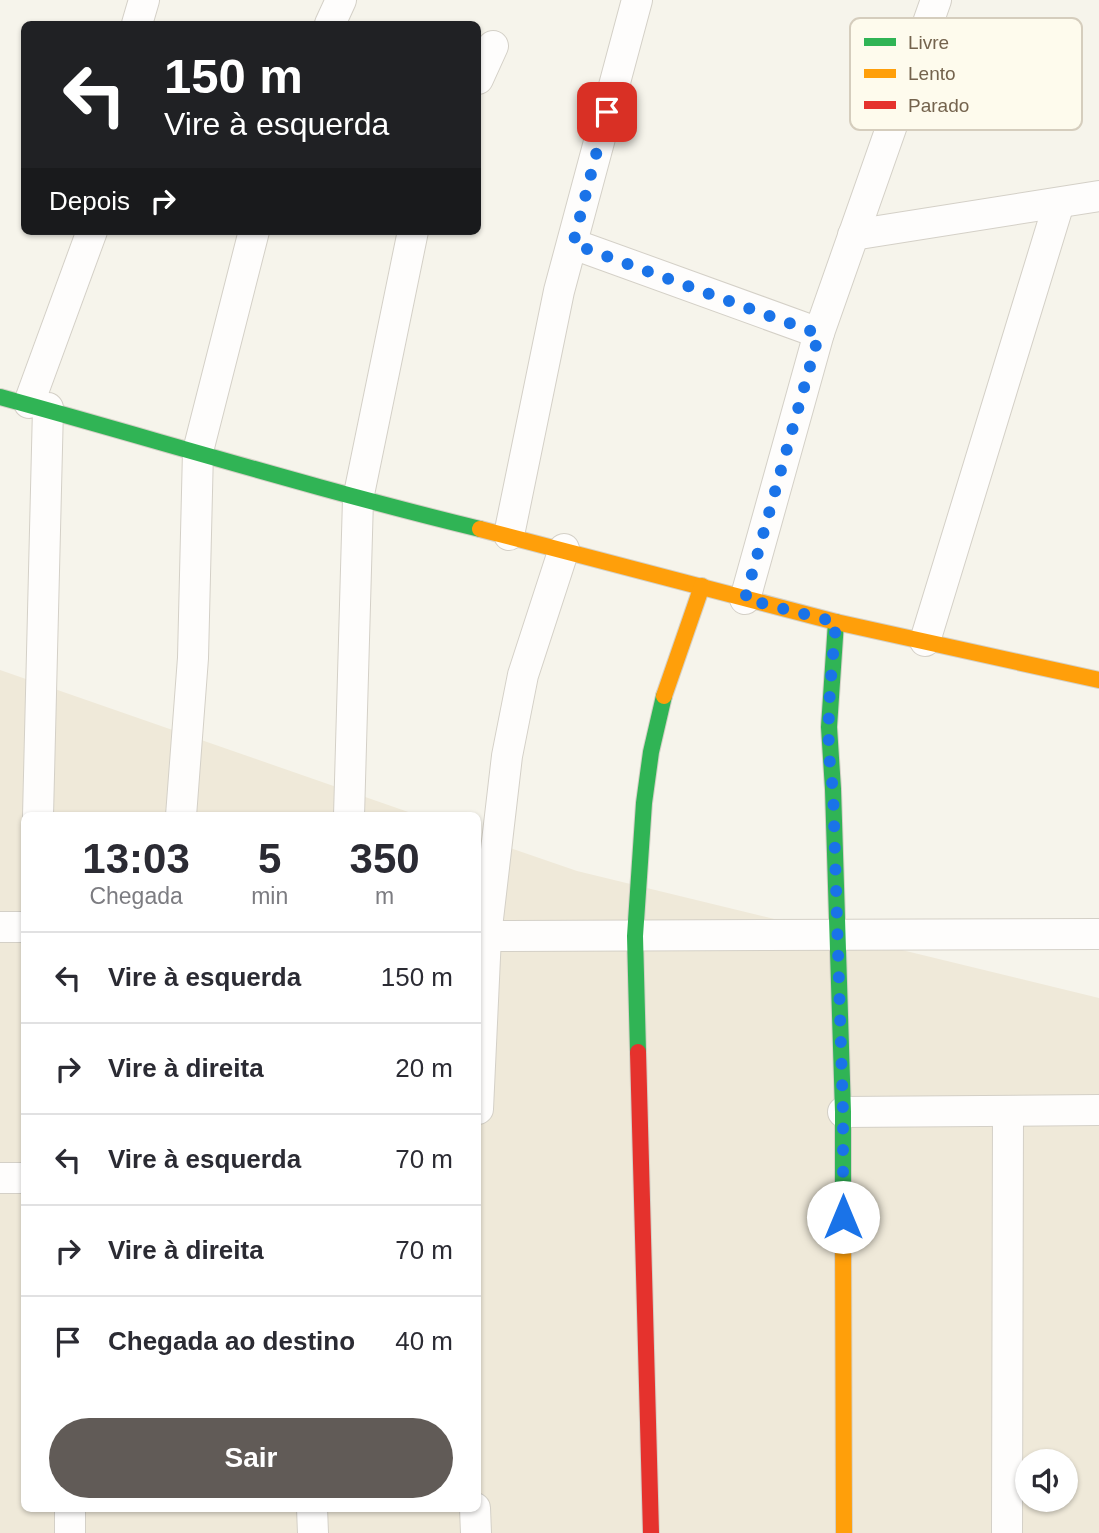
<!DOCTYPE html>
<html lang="pt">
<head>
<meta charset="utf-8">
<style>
  :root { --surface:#fff; --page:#f2f2f3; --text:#2b2b33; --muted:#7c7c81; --line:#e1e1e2; --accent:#615b57 }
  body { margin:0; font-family:Arial,sans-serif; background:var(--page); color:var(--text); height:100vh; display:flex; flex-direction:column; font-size:26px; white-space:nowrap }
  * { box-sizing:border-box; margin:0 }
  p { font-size:23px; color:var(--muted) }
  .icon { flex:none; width:38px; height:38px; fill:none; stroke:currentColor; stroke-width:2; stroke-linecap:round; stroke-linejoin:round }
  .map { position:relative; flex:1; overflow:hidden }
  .drawer { position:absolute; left:21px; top:812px; width:460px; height:700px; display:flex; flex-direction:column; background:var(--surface); border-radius:10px; box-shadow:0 2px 5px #0004 }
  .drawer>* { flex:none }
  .top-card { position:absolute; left:21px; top:21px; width:460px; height:214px; border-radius:10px; box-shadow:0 2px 5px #0004; background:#202124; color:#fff; overflow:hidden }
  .tools { position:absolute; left:1015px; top:1449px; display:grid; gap:14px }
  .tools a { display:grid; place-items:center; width:63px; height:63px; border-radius:50%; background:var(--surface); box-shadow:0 2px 5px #0004; font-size:35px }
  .pin { position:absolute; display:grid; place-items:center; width:60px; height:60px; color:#fff; margin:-30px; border-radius:14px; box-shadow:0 4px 10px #0006 }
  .me { position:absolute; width:77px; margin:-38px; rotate:0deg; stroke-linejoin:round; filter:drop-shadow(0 0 5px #0008) }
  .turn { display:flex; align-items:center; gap:24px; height:147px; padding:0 28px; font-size:32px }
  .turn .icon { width:91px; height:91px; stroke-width:2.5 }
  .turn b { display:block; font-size:49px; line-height:60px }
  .then { display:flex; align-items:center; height:66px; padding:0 28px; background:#0003; gap:14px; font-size:26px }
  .eta { display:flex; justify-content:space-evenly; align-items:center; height:119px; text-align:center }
  .eta b { font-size:42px; font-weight:700; line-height:49px }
  .primary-button { display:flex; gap:14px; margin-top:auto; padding:14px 28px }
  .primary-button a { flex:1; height:80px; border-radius:42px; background:var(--accent); color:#fff; font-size:28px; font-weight:700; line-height:80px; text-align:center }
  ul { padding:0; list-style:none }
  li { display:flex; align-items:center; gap:21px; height:91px; padding:0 28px; border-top:2px solid var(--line) }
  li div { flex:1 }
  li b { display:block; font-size:26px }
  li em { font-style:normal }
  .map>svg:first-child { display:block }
  .residential { fill:#efe9d9; fill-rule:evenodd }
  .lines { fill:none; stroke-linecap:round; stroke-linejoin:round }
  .street-casing { stroke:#d4d0c7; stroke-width:32 }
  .fast-casing { stroke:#d4d0c6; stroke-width:18 }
  .slow-casing { stroke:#d4d0c6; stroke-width:18 }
  .jam-casing { stroke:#d4d0c6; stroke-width:18 }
  .street { stroke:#fefdfc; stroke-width:30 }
  .fast { stroke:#30b455; stroke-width:16 }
  .slow { stroke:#ff9f0a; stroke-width:16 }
  .jam { stroke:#e5322d; stroke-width:16 }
  .route { stroke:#1a73e8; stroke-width:12; stroke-dasharray:0 21.6 }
  .key { fill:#fefbed; stroke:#d5cdbd; stroke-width:2 }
  .key-label { font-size:19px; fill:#74634d }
</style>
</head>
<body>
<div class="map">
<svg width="1099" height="1533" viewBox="0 0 1099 1533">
  <rect width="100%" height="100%" fill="#f6f4eb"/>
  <path class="residential" d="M0,670L417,815L24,816V1508H478V837L577,871L1099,998V1533H0ZM1027,1461H1066V1500H1027Z"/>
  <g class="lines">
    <defs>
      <g id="street">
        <path d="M137,24L144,0"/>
        <path d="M330,24L341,0"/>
        <path d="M478,79L493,46"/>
        <path d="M853,235L1099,196"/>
        <path d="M573,244L819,333"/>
        <path d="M29,403L92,231"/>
        <path d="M509,535L559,291L637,0"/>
        <path d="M745,599L819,333L936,0"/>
        <path d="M925,641L1059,203"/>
        <path d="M38,816L48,408"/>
        <path d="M181,816L193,658L198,451L254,231"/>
        <path d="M349,816L358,499L413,231"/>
        <path d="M0,927H24"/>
        <path d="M478,936L1099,934"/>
        <path d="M478,1109L486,936L507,756L523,675L564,549"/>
        <path d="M843,1112L1099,1110"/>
        <path d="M0,1178H24"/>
        <path d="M70,1508V1533"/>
        <path d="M312,1508L313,1533"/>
        <path d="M475,1508L476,1533"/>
        <path d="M1007,1533L1008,1112"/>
      </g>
      <g id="fast">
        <path d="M0,397C160,441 319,490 480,529"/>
        <path d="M836,622L829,727L833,789L843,1112V1226"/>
        <path d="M638,1052L635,936L644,803L651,752L664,696"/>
      </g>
      <g id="slow">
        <path d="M480,529L836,622L1099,680"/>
        <path d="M664,696L702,586"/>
        <path d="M843,1226L844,1533"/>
      </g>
      <path id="jam" d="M638,1052L651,1533"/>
    </defs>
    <use href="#street" class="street-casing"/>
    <use href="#fast" class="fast-casing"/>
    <use href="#slow" class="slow-casing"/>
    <use href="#jam" class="jam-casing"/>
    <use href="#street" class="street"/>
    <use href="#fast" class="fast"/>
    <use href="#slow" class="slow"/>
    <use href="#jam" class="jam"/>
  </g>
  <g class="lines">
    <path class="route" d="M607,112L573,244L819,334L745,599L836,622C831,679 824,733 833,789L843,1112V1217"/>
  </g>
  <rect x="850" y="18" width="232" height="112" rx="10" class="key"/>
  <rect x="864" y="38" width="32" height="8" fill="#30b455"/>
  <rect x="864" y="69" width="32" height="9" fill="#ff9f0a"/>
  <rect x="864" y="101" width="32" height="8" fill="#e5322d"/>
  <g class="key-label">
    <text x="908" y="49">Livre</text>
    <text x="908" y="80">Lento</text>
    <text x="908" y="112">Parado</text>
  </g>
</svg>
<div class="tools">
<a><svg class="icon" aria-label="sound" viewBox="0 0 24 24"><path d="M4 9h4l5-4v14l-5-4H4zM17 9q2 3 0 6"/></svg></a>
</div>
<div class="pin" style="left:607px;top:112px;background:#d93025"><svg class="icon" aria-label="arrive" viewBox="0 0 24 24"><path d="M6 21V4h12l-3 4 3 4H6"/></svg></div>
<svg class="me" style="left:843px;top:1217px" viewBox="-20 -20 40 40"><circle r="19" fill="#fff"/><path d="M0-13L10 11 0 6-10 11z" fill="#1a73e8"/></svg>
<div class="top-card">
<div class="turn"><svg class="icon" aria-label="left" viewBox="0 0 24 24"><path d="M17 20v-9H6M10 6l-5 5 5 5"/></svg><div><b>150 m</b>Vire à esquerda</div></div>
<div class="then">Depois<svg class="icon" aria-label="right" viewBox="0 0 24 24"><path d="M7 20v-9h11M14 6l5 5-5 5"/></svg></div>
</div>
<section class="drawer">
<div class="eta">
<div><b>13:03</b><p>Chegada</p></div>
<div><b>5</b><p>min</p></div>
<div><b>350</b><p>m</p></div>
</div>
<ul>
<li><svg class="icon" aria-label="left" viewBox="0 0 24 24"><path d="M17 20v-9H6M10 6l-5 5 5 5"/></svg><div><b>Vire à esquerda</b></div><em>150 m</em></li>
<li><svg class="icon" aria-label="right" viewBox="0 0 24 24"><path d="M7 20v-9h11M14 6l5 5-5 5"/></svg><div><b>Vire à direita</b></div><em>20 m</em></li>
<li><svg class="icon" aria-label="left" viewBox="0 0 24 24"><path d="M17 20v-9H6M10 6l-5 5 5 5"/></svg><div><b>Vire à esquerda</b></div><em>70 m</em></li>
<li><svg class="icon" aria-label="right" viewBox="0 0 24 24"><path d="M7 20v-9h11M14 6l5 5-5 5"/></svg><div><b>Vire à direita</b></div><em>70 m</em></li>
<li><svg class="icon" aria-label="arrive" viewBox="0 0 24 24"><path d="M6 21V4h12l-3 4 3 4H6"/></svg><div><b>Chegada ao destino</b></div><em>40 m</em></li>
</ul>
<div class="primary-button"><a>Sair</a></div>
</section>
</div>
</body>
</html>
